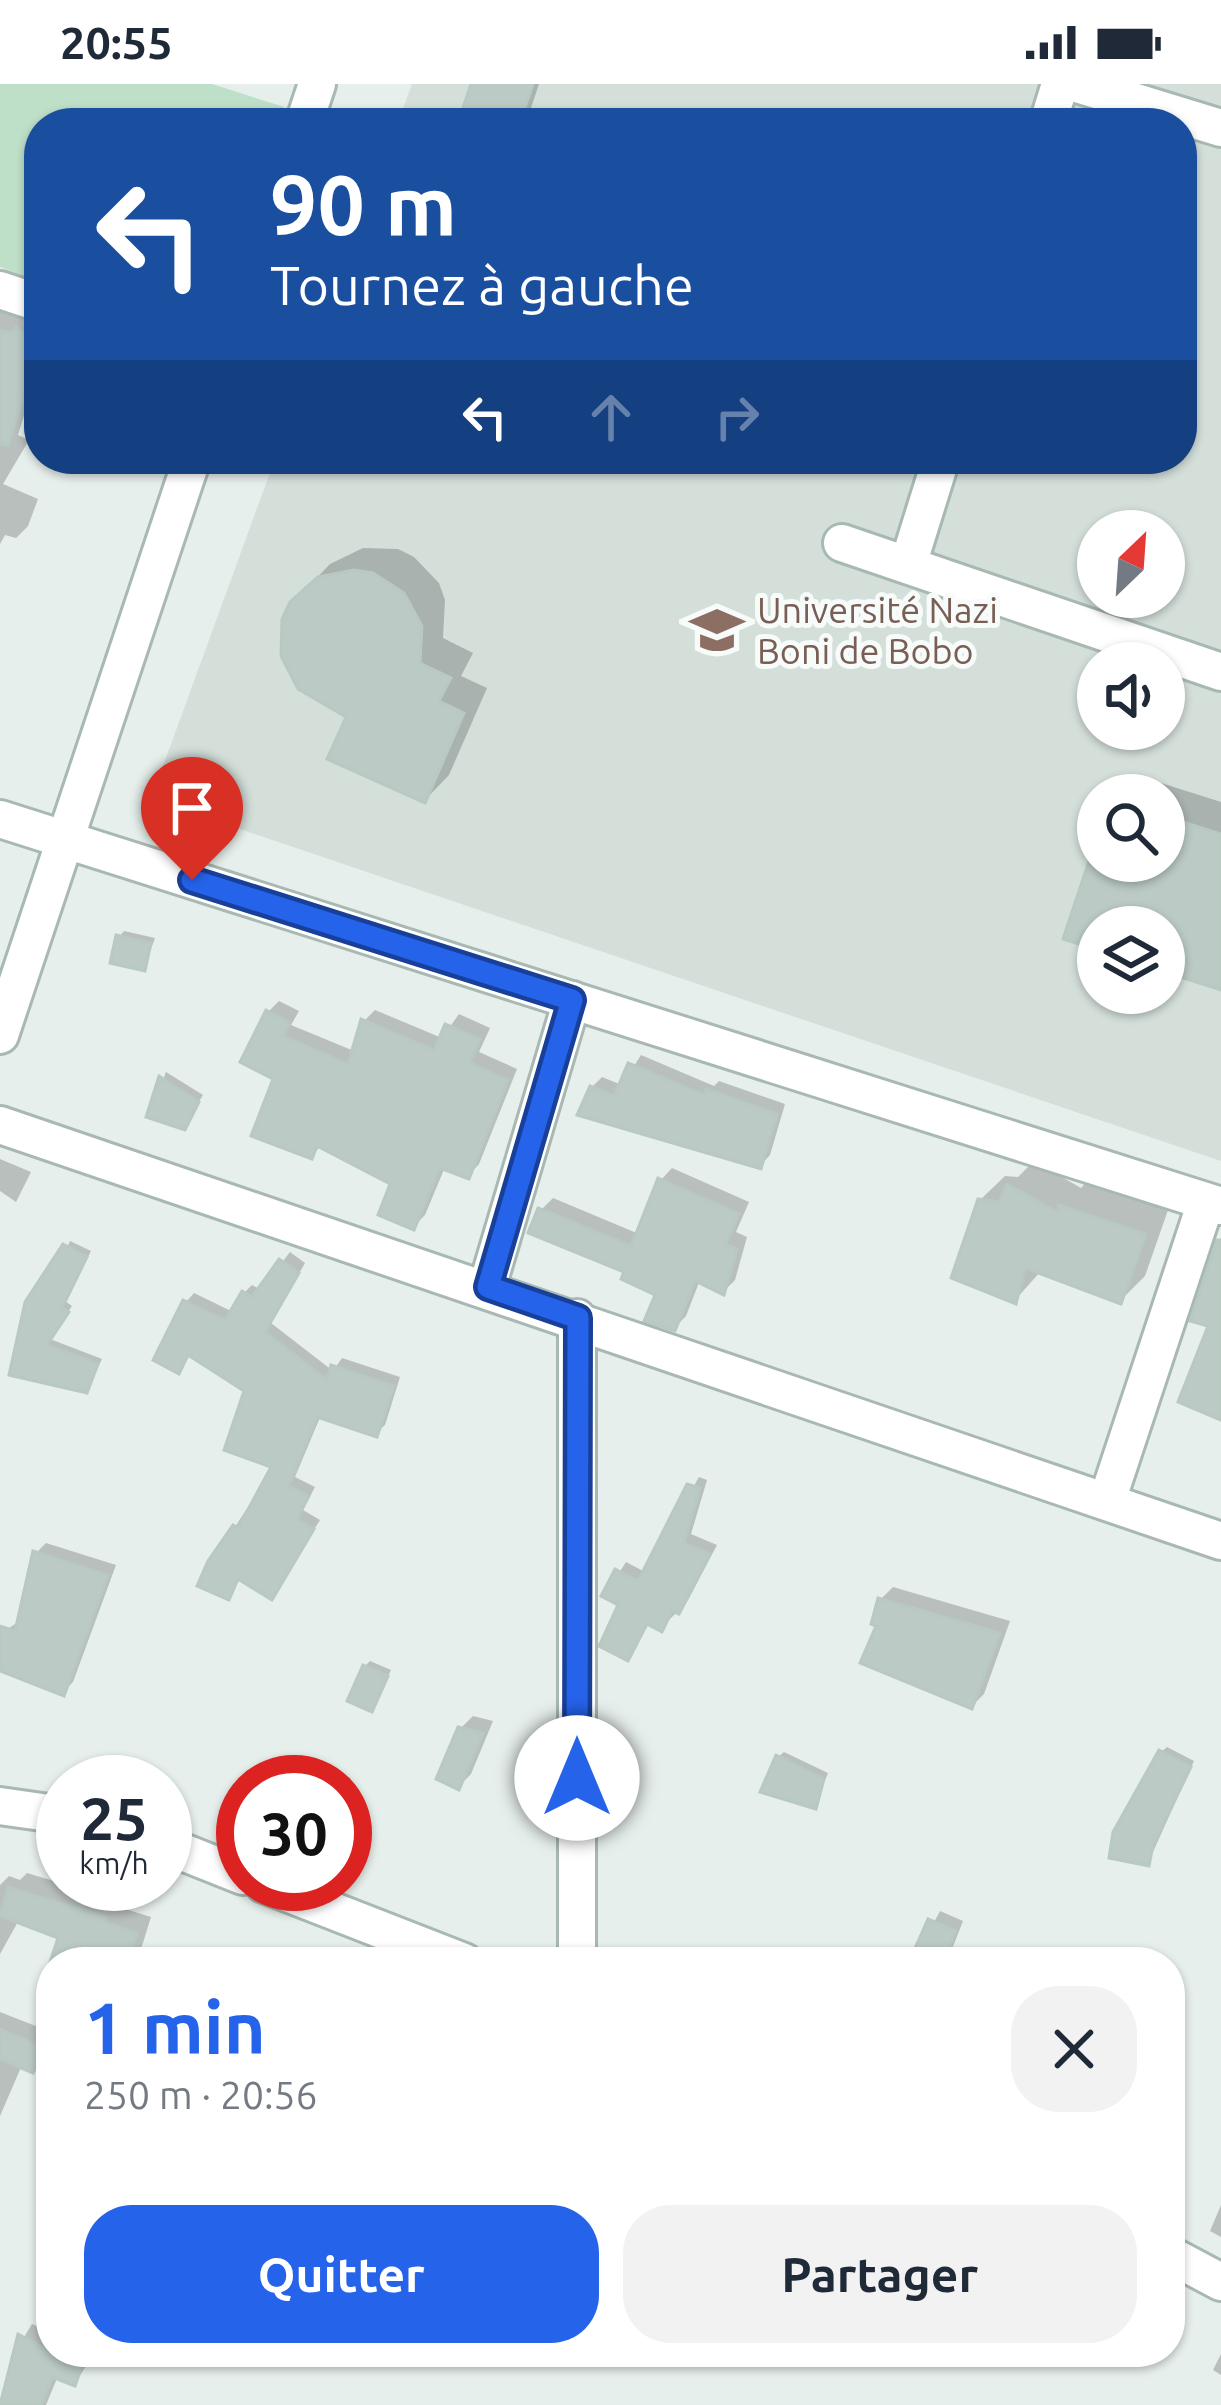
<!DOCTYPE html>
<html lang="fr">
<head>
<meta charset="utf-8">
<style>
  :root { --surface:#fff; --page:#f2f2f3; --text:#1f2937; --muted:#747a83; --accent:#2563eb }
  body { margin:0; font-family:Ubuntu,sans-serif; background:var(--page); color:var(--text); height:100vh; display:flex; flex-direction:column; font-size:45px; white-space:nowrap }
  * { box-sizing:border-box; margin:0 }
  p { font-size:39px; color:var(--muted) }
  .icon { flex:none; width:66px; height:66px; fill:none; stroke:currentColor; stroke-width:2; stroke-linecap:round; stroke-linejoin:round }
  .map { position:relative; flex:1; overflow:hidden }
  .panel { position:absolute; left:36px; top:1863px; width:1149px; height:420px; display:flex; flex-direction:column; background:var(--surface); border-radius:48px; box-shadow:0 3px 9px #0004 }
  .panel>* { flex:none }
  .guide { position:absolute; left:24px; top:24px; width:1173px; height:366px; border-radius:48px; box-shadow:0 3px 9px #0004; background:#1a4fa0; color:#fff; overflow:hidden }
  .needle { width:78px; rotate:25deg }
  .tools { position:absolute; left:1077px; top:426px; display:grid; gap:24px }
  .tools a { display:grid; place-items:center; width:108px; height:108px; border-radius:50%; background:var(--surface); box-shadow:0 3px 9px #0004; font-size:60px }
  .speed { position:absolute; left:36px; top:1671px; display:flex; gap:24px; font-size:60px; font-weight:700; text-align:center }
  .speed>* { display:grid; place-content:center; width:156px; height:156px; border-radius:50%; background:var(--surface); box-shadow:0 3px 9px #0004; line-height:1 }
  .speed small { font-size:30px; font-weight:400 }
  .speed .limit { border:18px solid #d22; background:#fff; color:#111 }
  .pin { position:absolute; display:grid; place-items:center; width:102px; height:102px; color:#fff; margin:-123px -51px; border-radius:50% 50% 50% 0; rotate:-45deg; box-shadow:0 0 12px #0007 }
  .pin .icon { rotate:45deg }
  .me { position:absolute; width:132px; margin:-66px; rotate:0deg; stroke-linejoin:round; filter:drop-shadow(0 0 9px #0008) }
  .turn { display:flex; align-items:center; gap:42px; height:252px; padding:0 48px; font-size:54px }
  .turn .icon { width:156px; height:156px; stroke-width:2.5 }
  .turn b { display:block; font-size:84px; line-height:102px }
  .lanes { display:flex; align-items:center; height:114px; padding:0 48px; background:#0003; justify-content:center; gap:60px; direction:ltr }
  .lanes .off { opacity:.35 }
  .round { display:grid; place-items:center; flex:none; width:126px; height:126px; border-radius:48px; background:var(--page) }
  .summary { display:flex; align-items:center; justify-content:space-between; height:204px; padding:0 48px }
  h1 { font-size:72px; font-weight:600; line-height:90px; color:var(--accent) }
  .cta { display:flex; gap:24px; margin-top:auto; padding:24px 48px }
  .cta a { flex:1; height:138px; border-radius:48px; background:var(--accent); color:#fff; font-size:48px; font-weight:600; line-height:138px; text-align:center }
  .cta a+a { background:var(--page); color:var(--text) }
  .status { display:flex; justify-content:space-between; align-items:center; height:84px; padding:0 60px; background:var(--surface); direction:ltr }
  .status svg { height:33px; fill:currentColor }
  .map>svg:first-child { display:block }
  .built { fill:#d4dfda; fill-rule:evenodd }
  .green { fill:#bfe0c8 }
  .shadow { fill:#0003 }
  .building { fill:#bbcac4; stroke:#b8c9c2; stroke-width:3 }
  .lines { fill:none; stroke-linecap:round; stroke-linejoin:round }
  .minor-casing { stroke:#a8b8b2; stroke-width:42 }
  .minor { stroke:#fff; stroke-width:36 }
  .route-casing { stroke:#184099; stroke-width:30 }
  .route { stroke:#2563eb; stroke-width:21 }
  .labels { text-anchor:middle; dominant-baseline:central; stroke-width:10; stroke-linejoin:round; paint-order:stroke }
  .education-label { font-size:36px; fill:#785e54; stroke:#f7fbf9; text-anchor:start }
</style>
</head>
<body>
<div class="status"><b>20:55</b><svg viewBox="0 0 49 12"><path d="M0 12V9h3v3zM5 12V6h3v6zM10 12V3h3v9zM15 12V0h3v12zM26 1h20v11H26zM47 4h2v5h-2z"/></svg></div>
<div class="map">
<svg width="1221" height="2321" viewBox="0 0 1221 2321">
  <rect width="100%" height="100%" fill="#e6efeb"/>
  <path class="built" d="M412,0H1221V1077L151,715L275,375H1182V39H398ZM1098,447H1164V513H1098ZM1098,579H1164V645H1098ZM1098,711H1164V777H1098ZM1098,843H1164V909H1098Z"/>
  <path class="green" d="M0,0H212L284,23L278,39H39V198L0,183Z"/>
  <g class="shadow">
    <path d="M475,0H539L526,39H461Z"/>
    <path d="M0,215L39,238V284L18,351L29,356L3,400L38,415L28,442L16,454L5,451L0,460Z"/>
    <path d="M363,464L398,465L414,473L439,499L445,516L443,554L473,569L461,592L487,604L449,691L425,716L350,632L305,506L330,480Z"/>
    <path d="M1136,691L1221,718V903L1164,884V843H1098V863L1067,853L1098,758V777H1164V711H1116Z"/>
    <path d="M124,847L155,854L144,884L119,853Z"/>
    <path d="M279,917L299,927L291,941L354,967L364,937L375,926L442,954L459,930L490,944L479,968L517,985L479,1080L468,1092L445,1083L425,1131L414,1142L394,1099L322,1061L311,1072L277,994L268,928Z"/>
    <path d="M641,971L714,1002L719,997L785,1020L770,1071L760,1082L592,1003L602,993L622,1001Z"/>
    <path d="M166,988L203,1011L184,1042L150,1031Z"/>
    <path d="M0,1075L31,1088L16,1118L0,1107Z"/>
    <path d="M1034,1077L1081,1104L1086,1098L1168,1126L1145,1192L1120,1217L1041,1187L1015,1216L980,1116L1005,1092L1018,1093Z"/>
    <path d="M672,1084L749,1118L736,1148L747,1153L735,1196L723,1208L700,1196L686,1232L674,1244L659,1210L541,1126L553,1114L639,1150L661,1096Z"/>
    <path d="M70,1157L91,1167L65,1217L72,1222L50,1255L102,1275L87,1306L13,1289Z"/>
    <path d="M290,1168L305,1179L271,1239L333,1287L342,1274L400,1293L385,1341L376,1349L321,1331L295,1393L315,1403L303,1426L320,1436L272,1512L241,1494L228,1512L235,1443L275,1381L248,1306L191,1269L178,1286L186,1218L194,1209L233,1228L244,1209L252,1201L261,1206Z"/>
    <path d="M699,1393L707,1396L691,1450L717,1461L687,1518L661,1544L650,1538L627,1573L622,1519L605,1511L626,1478L645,1488Z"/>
    <path d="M46,1459L116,1481L73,1598L63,1608L0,1585V1550L21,1536L36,1469Z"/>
    <path d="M893,1503L1010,1537L984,1610L972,1622L880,1540L881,1515Z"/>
    <path d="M370,1577L391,1586L372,1624L365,1582Z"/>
    <path d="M473,1632L493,1637L471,1690L459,1702L460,1645Z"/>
    <path d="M1167,1663L1194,1677L1148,1779L1161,1668Z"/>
    <path d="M784,1668L828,1689L815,1721L778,1673Z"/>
    <path d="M277,1684L305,1691L304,1698H270Z"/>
    <path d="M27,1789L121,1817L119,1823L151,1833L137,1878H54L61,1852L19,1836L0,1870V1801L9,1792L20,1796Z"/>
    <path d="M940,1827L963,1837L947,1878H913Z"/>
    <path d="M51,1886V1913L44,1909Z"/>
    <path d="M0,1928L51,1948L46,1972L32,1986L22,1981L0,2032Z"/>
    <path d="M1221,2121V2153L1210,2147Z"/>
    <path d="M32,2240L51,2248V2268H95L75,2299L58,2292L46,2321H0L19,2276L12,2273Z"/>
    <path d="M1221,2270V2291L1213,2286Z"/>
  </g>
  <g class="building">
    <path d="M471,0H533L520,39H458Z"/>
    <path d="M16,243L39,261L8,362L0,360V246L11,249Z"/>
    <path d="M354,486L373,489L404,509L422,542L420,579L451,594L439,617L464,629L425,719L327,675L346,633L298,605L281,572L282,535L290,518L318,493Z"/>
    <path d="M1164,732L1221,750V906L1164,888V843H1098V866L1063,855L1089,777H1164Z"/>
    <path d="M116,851L151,859L145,887L110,879Z"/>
    <path d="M266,926L290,939L283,952L348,980L361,935L434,966L445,940L480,955L470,979L508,996L469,1095L440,1084L414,1146L378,1131L390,1100L317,1062L312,1075L251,1052L273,995L240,978Z"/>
    <path d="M628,979L704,1011L706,1005L777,1030L761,1085L577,1031L590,1002L614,1012Z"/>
    <path d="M159,992L199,1018L185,1046L146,1033Z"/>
    <path d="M658,1094L739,1130L726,1160L737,1165L724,1211L695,1197L675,1247L644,1237L655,1211L621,1195L624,1188L528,1149L538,1124L631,1162Z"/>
    <path d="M1007,1100L1057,1128L1059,1121L1146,1150L1121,1220L1025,1184L1016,1220L951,1194L978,1115L999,1118Z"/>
    <path d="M1217,1156H1221V1336L1178,1318L1208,1242L1190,1237Z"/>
    <path d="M63,1160L87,1173L62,1224L69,1228L47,1261L98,1280L87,1309L9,1291L25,1218Z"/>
    <path d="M279,1175L299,1189L265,1248L327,1296L331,1281L394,1302L377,1353L317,1333L289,1402L309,1412L297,1435L314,1445L272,1516L238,1495L229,1516L197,1502L208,1477L233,1441L238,1444L271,1383L224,1366L244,1307L188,1271L179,1290L153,1276L183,1216L225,1236L242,1207L252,1213Z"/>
    <path d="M687,1400L700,1404L684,1459L710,1470L679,1530L672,1527L662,1548L647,1540L628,1577L599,1562L618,1521L601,1512L615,1485L638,1497Z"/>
    <path d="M33,1467L108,1491L64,1612L0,1587V1542L15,1547Z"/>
    <path d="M878,1514L1000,1549L972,1625L860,1579L876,1542L871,1540Z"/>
    <path d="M363,1581L388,1592L372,1628L347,1617Z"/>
    <path d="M458,1643L483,1649L459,1706L436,1695Z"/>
    <path d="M1159,1666L1191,1683L1153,1761L1149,1782L1109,1774L1113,1748Z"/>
    <path d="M776,1671L824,1695L816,1725L760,1708Z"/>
    <path d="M8,1803L106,1833L105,1839L137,1849L128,1878H50L58,1854L0,1832Z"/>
    <path d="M928,1835L956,1847L943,1878H909Z"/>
    <path d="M0,1945L44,1964L33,1989L0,1975Z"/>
    <path d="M18,2250L51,2268H87L75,2302L52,2293L41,2321H0Z"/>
  </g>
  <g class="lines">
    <defs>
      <g id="minor">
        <path d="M1077,0L1221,44"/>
        <path d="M304,39L317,0"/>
        <path d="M1048,39L1060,0"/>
        <path d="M0,206L39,219"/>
        <path d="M842,459L1221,588"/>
        <path d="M908,481L941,375"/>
        <path d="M0,735L1221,1122"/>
        <path d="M0,951L192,375"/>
        <path d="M0,1041L1221,1457"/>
        <path d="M487,1203L572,916"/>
        <path d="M1107,1417L1206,1118"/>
        <path d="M0,1722L63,1731"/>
        <path d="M165,1761L243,1792"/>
        <path d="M264,1800L464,1878"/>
        <path d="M577,1878V1234"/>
        <path d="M1170,2171L1221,2198"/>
      </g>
    </defs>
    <use href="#minor" class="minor-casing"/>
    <use href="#minor" class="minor"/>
  </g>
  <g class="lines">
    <defs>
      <path id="route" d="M192,796L572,916L488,1203L578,1234L577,1694"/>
    </defs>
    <use href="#route" class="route-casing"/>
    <use href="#route" class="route"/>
  </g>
  <defs>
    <symbol id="university-bare" viewBox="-9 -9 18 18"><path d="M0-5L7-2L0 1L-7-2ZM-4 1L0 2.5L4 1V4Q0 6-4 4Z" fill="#8d6e63" stroke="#f7fbf9" stroke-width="2.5" paint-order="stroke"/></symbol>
  </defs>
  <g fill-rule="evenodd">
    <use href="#university-bare" x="679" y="508" width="76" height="76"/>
  </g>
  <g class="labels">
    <g class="education-label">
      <text x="757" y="525">Université Nazi<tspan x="757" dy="41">Boni de Bobo</tspan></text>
    </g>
  </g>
</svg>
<div class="tools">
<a><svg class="needle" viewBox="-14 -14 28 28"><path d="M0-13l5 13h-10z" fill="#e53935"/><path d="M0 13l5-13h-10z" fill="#747a83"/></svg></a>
<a><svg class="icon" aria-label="sound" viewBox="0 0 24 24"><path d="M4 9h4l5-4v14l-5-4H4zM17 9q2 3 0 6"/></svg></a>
<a><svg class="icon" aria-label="search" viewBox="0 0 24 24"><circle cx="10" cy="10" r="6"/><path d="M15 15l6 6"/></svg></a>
<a><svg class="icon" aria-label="layers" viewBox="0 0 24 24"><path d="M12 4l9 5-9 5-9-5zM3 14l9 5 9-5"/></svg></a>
</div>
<div class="speed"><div>25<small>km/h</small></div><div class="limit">30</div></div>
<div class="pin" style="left:192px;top:796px;background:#d93025"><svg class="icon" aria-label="arrive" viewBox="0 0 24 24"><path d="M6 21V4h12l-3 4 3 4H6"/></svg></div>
<svg class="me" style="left:577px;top:1694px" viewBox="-20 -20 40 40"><circle r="19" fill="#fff"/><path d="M0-13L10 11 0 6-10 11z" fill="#2563eb"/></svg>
<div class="guide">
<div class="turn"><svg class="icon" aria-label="left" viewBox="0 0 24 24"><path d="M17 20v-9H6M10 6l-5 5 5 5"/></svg><div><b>90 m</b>Tournez à gauche</div></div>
<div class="lanes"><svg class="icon" aria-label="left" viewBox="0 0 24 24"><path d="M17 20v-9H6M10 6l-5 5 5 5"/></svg><svg class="icon off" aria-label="ahead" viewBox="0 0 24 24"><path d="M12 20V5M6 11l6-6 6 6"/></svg><svg class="icon off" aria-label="right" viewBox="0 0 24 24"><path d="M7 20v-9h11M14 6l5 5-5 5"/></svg></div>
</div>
<section class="panel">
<div class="summary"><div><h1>1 min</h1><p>250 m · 20:56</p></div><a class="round"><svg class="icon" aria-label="close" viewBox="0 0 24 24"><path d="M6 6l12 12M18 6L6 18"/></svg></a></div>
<div class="cta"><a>Quitter</a><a>Partager</a></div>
</section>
</div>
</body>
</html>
